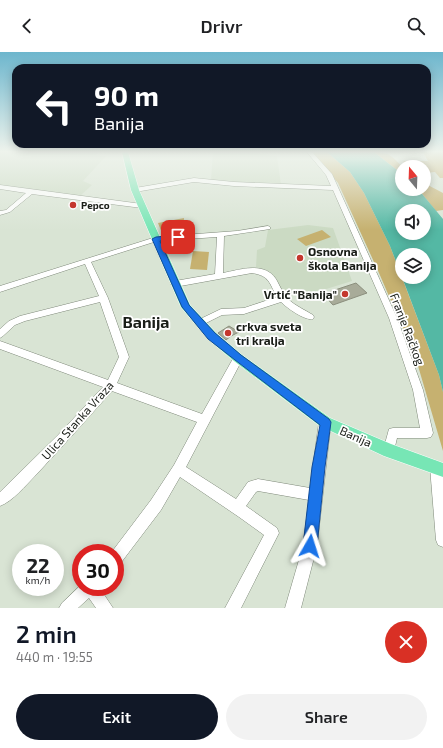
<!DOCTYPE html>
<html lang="en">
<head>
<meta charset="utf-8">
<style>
  :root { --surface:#fff; --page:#f2f2f2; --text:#202124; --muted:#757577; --accent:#111827 }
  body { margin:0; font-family:"Exo 2",sans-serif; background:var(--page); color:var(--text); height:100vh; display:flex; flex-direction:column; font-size:15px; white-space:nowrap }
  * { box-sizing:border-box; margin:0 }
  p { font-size:13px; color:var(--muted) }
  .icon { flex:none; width:22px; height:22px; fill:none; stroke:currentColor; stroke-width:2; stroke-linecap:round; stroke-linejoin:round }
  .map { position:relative; height:556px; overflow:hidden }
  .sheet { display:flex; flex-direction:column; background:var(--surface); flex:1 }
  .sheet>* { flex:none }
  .hud { position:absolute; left:12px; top:12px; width:419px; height:84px; border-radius:12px; box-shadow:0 2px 10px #0003; background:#111827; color:#fff; overflow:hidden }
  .needle { width:26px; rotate:341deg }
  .controls { position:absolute; left:395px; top:108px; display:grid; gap:8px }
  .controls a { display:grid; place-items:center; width:36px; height:36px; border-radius:50%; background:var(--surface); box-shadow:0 2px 10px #0003; font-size:20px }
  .speed { position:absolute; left:12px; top:492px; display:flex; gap:8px; font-size:20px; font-weight:700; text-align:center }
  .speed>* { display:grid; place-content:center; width:52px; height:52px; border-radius:50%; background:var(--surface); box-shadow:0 2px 10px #0003; line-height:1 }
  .speed small { font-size:10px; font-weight:400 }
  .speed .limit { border:6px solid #d22; background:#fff; color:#111 }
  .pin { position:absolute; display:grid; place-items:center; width:34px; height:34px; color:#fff; margin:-17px; border-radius:8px; box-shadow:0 2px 6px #0006 }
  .me { position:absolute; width:44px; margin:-22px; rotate:6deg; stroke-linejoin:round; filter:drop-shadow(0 0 3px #0008) }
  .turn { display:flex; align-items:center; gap:14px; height:84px; padding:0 16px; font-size:18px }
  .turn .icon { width:52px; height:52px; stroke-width:2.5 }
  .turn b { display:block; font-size:28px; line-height:34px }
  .round { display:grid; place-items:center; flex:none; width:42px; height:42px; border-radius:21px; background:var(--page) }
  .overview { display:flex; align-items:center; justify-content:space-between; height:68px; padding:0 16px }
  h1 { font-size:24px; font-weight:600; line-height:30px; color:var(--accent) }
  .cta { display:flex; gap:8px; margin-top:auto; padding:8px 16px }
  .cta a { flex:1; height:46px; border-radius:24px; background:var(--accent); color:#fff; font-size:16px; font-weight:600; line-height:46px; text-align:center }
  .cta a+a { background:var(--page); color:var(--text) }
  header { display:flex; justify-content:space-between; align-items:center; height:52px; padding:0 16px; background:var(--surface); font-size:18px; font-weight:600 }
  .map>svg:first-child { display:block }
  .built { fill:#cbdac3 }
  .green { fill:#c6b170 }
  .water { fill:#54b8a4; fill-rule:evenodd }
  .building { fill:#a8ab99; stroke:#8c8f7e }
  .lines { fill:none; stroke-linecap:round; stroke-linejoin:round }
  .minor-casing { stroke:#7f897a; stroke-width:1 }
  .major-casing { stroke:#fff; stroke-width:1 }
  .minor { fill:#fff; fill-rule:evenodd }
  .major { fill:#77e6b5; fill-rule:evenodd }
  .route { fill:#1a73e8; stroke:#114b97 }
  .poi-dot { fill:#c4372e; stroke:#fff; stroke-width:1.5 }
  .labels { text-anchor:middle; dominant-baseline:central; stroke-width:3.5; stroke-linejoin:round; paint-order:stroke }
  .far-poi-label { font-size:10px; font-weight:bold; fill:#191d17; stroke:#fff; text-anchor:start }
  .poi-label { font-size:12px; font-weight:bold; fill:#191d17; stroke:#fff; text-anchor:start }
  .street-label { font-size:12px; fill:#191d17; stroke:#fff }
  .district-label { font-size:16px; font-weight:bold; fill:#191d17; stroke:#fff }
</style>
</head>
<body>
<header><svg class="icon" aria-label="back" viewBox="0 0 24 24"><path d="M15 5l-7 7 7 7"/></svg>Drivr<svg class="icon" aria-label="search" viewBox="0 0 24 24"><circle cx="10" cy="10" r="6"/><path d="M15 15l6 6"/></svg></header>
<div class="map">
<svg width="443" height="556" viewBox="0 0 443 556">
  <rect width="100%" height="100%" fill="#d9e4d4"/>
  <g class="built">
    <path d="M0,100H98L96,103L106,104L83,129L92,133L80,144L0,133Z"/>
    <path d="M213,100H258V102L277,104L281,133L211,128Z"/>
    <path d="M308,173L333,176L352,229L323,238L284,243L275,227L266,218L256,215L257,198L265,195L268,178Z"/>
  </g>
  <g class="green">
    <path d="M311,100H327L350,120L364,141L390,194L439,323L443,340V399L416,307L379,221L338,131Z"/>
    <path d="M374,100C390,100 392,105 403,115H402V122Z"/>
    <path d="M423,100H443V126H440L435,120L424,121V115H410L403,109H428Z"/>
    <path d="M424,131L443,141V158L436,159L418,137H424Z"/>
    <path d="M184,166L183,181H162L158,171Z"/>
    <path d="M322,178L331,185L306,194L297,187Z"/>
    <path d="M193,199L209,200L207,218L190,217Z"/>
  </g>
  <path class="water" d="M327,100H374L402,122V137H418L443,167V340L439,323L402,225H424V203H402V225L390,194L364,141L350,120ZM402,159H424V181H402Z"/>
  <g class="building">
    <path d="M356,231L367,241L333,253L323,242Z"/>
    <path d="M229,274L239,280L231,284L226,288L218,281Z"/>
  </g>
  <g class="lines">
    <defs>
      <g id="minor">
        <path d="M307,100H312L332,122L397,266L423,338L433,381L431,385L427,386H397L393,403L389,405L385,403L383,399L389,377L393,376H420L413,338L389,266L333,138L234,134L194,130L135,140L132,138L135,136L194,126L234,130L331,134L326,123Z"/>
        <path d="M0,133L142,152L145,154L142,156L32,142L10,160L0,163V159L6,158L26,141L0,137Z"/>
        <path d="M268,174L270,175V177L224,184L223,221C239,218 264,209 276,227C280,234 283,242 289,248C296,254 305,258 313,263L314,265L313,267C305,269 287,256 281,250L244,262L222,263L202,273H196L195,271L196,269L221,257L244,256L277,245C269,231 270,224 252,221L175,235L172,234L171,232L175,229L215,222L217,185L157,189L91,210L108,246L129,305L117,331L202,362L235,303L238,302L241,303L243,306L186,415L236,447L248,430L258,427L310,436L319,370L321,366L325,365L329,366L331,370L317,494L301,556H285L303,494L309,448L258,439L256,440L246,454L277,476L279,481L241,556H225L264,483L239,465L180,425L161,458L120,512L115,514V501H111L151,448L174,413L197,370L112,339C87,367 61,396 35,424C25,434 13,449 0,454V440L58,383L103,335L0,297V289L108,328L119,305L100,250L25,269L15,273L3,284L0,286V277L9,269L20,264L99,244L85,212L0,240V234L156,185L237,179Z"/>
        <path d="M436,409L440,411L443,424V495L438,493L436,488L430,415L432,411Z"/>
        <path d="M81,533V535H99L113,556H96L89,546L78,556H59L62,551Z"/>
      </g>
      <path id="major" d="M122,100H128L139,138L190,253L216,281L242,303L330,366L391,392L443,411V425L384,404L320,374L234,309L208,287L181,255L131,138Z"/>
    </defs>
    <use href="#minor" class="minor-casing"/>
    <use href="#major" class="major-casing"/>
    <use href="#minor" class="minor"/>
    <use href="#major" class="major"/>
  </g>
  <linearGradient id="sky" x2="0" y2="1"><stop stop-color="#6db6cd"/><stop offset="0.56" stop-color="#eef3ec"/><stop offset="1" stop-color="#eef3ec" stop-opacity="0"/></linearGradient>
  <rect width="443" height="178" fill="url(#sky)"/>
  <path class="route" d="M178,183L182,185L180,186L160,189L189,253L215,281L241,303L329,367L331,370L325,415L317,494L315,499L310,501L305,499L303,494L312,415L320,373L235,308L208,287L182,255L152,187L156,185Z"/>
  <g class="poi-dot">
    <circle cx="73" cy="153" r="4"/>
    <circle cx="300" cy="206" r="4"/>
    <circle cx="345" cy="242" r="4"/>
    <circle cx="228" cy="281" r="4"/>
  </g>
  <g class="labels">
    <g class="far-poi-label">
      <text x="81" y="153">Pepco</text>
    </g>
    <g class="poi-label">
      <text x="308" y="199">Osnovna<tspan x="308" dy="14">škola Banija</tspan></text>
      <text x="337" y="242" text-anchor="end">Vrtić "Banija"</text>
      <text x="236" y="274">crkva sveta<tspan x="236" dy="14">tri kralja</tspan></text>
    </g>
    <g class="street-label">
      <text transform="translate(408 277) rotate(69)">Franje Račkog</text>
      <text transform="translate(77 368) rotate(-48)">Ulica Stanka Vraza</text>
      <text transform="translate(356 384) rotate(24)">Banija</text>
    </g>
    <g class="district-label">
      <text x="146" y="269">Banija</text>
    </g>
  </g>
</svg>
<div class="controls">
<a><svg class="needle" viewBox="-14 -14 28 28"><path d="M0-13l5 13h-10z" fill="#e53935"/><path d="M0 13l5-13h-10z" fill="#757577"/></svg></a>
<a><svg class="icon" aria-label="sound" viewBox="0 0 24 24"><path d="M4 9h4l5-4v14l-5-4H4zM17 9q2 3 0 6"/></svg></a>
<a><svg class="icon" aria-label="layers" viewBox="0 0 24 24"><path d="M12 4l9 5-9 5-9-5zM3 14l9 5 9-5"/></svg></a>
</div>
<div class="speed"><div>22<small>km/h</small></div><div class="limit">30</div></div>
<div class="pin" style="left:178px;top:185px;background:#d93025"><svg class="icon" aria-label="arrive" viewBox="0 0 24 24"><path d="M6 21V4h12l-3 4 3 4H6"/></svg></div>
<svg class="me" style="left:310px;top:494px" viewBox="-20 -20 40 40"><path d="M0-17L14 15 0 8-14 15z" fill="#1a73e8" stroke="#fff" stroke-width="4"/></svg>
<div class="hud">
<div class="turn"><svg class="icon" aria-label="left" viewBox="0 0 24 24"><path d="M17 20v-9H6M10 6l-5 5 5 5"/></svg><div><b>90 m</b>Banija</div></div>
</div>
</div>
<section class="sheet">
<div class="overview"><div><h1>2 min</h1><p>440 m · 19:55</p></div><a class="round" style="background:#d93025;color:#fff"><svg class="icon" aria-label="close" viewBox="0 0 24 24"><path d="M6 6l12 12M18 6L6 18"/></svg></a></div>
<div class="cta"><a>Exit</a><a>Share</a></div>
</section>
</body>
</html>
